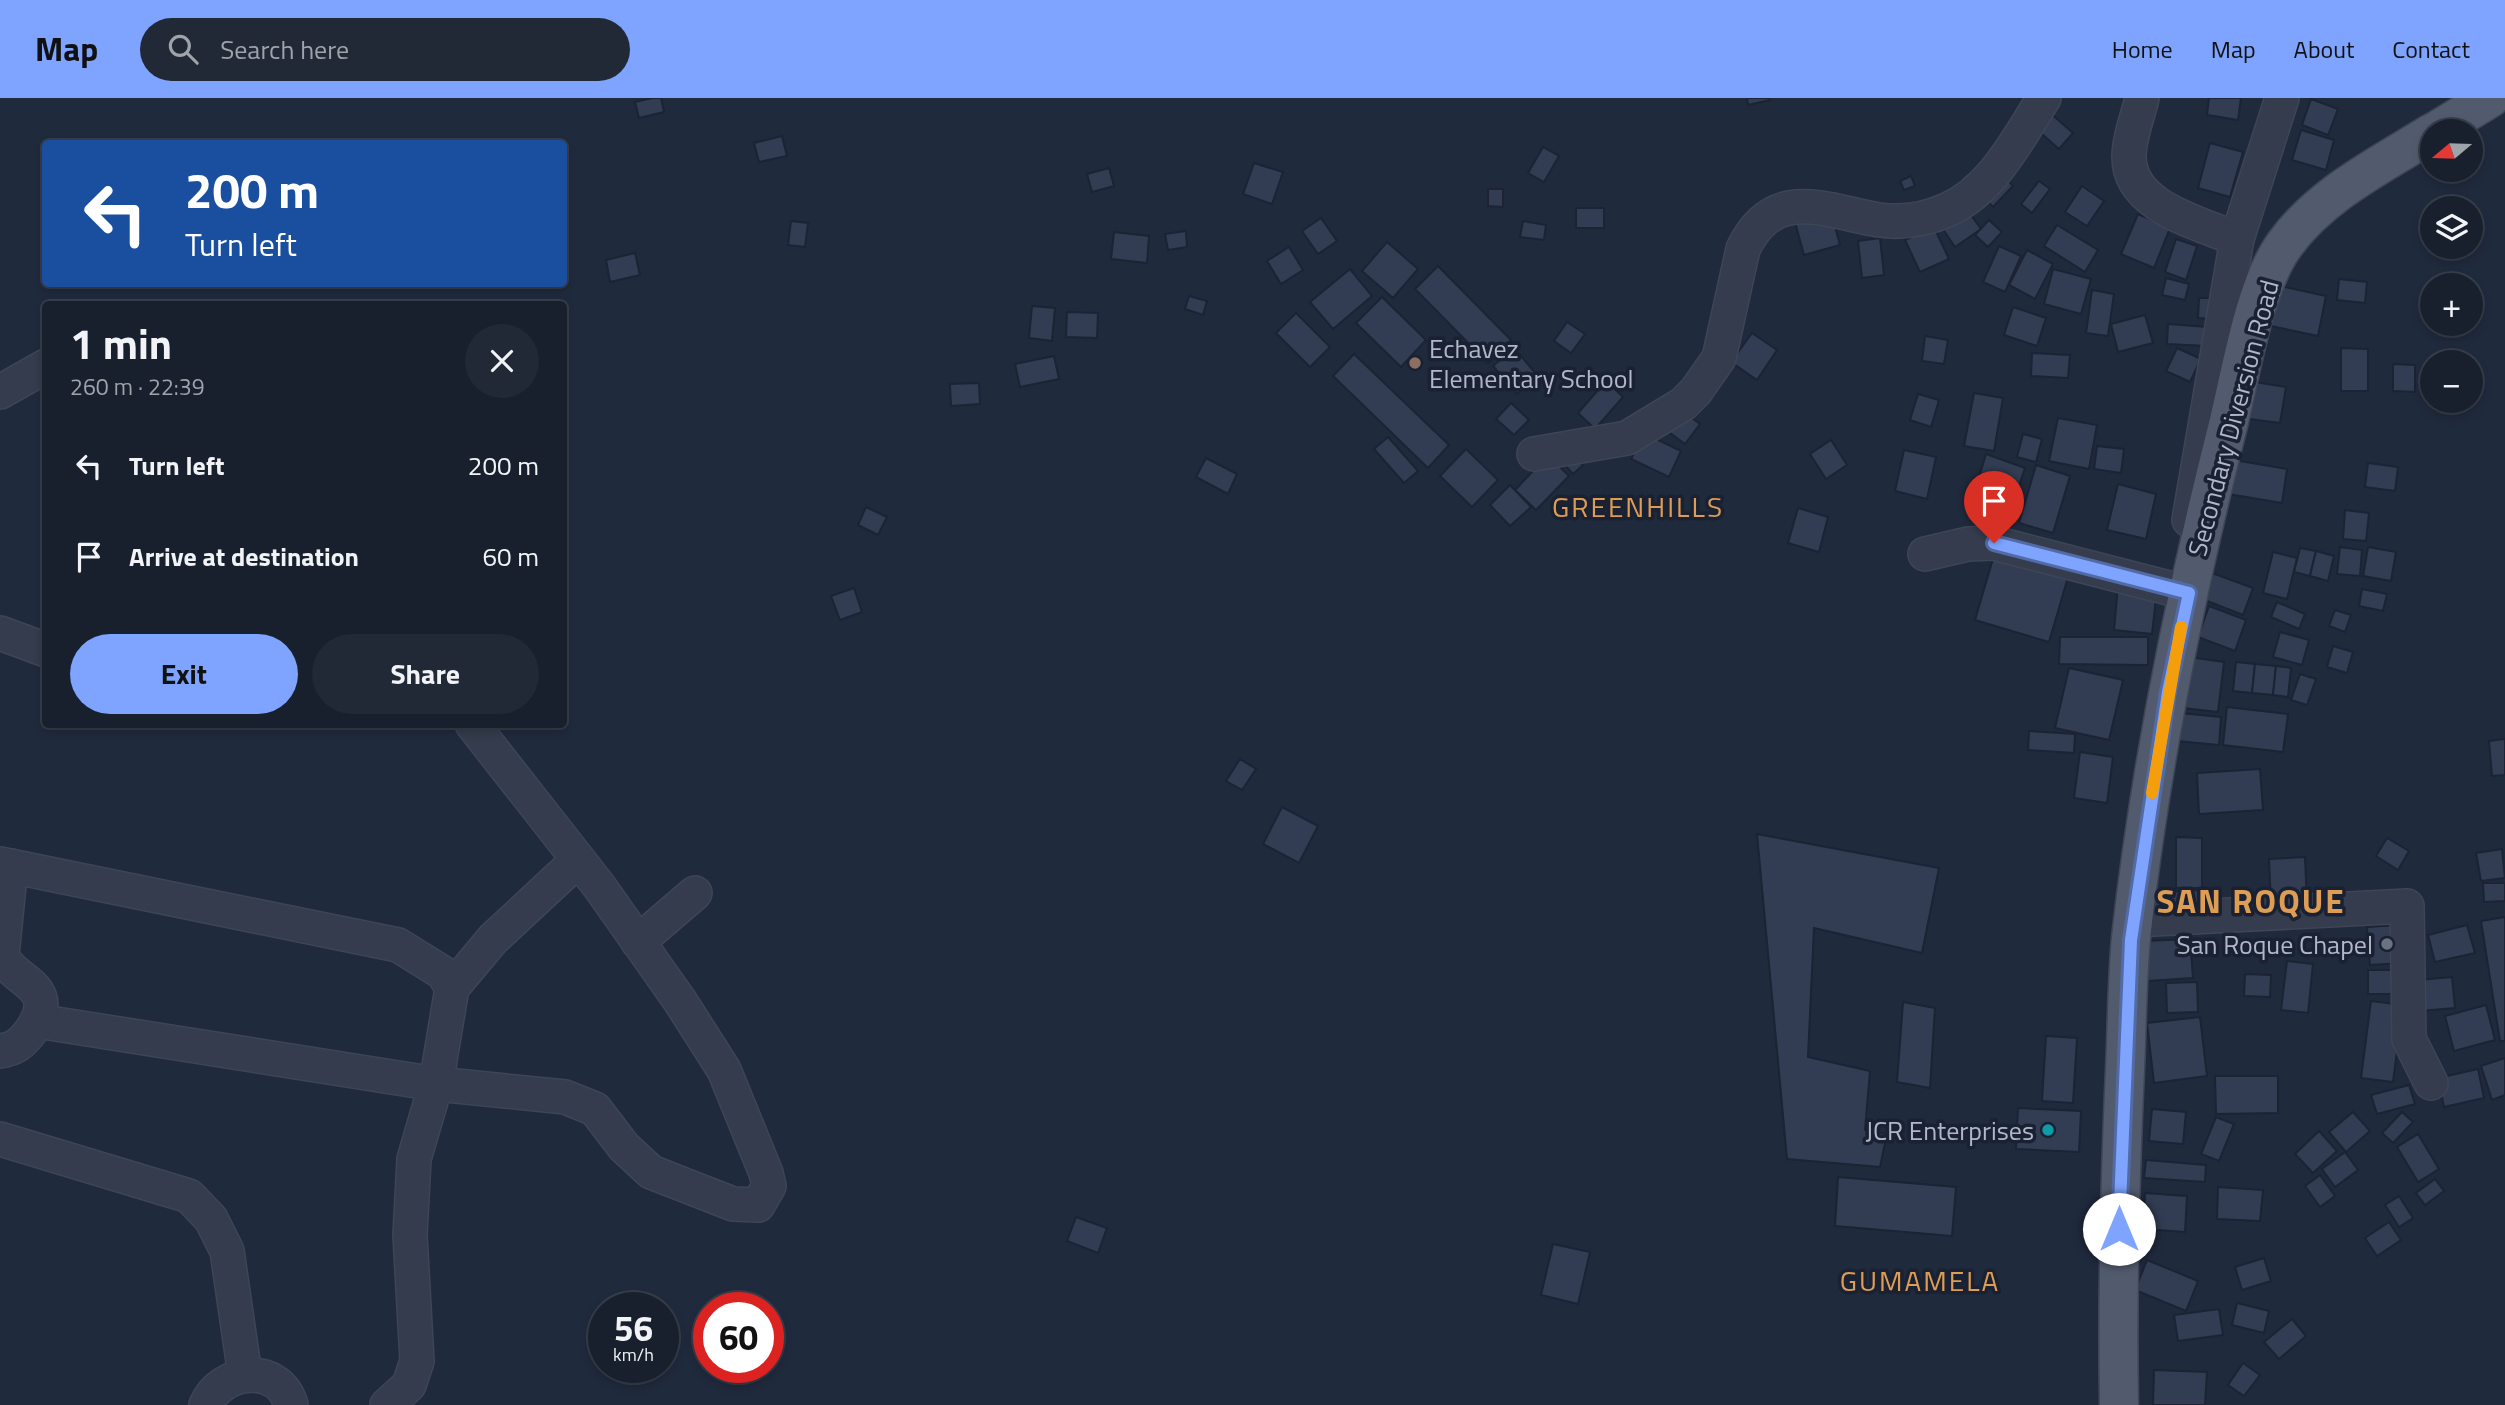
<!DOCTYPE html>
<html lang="en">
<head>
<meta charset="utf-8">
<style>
  :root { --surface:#18202e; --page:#212836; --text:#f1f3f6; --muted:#9fa3aa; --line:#363e4a; --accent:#7ea4ff }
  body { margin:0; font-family:"Titillium Web",sans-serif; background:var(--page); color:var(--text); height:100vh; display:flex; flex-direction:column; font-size:26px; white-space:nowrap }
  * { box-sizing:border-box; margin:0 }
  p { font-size:23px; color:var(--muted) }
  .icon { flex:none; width:38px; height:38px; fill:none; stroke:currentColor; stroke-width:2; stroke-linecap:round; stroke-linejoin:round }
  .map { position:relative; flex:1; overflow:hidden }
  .sheet { position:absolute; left:42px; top:203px; width:525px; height:427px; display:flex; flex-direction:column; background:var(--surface); border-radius:7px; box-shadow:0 4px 10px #0003,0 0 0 2px var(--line) }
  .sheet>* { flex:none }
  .hud { position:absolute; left:42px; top:42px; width:525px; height:147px; border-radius:7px; box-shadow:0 4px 10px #0003,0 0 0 2px var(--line); background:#1a4fa0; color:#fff; overflow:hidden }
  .needle { width:46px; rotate:251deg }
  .controls { position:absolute; left:2420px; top:21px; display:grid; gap:14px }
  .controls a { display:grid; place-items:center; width:63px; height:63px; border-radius:50%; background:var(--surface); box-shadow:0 4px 10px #0003,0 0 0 2px var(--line); font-size:35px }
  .speed { position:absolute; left:588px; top:1194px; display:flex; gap:14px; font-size:35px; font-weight:700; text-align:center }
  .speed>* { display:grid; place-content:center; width:91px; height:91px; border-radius:50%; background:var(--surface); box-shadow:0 4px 10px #0003,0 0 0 2px var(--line); line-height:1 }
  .speed small { font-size:18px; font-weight:400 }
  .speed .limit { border:10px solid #d22; background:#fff; color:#111 }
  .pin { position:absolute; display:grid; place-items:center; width:60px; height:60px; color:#fff; margin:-72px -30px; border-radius:50% 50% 50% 0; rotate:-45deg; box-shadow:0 0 7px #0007 }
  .pin .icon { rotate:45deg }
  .me { position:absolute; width:77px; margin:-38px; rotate:0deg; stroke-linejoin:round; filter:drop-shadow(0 0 5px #0008) }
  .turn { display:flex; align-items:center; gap:24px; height:147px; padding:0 28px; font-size:32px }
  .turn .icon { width:91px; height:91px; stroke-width:2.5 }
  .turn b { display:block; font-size:49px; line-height:60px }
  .round { display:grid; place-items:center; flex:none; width:74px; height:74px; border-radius:37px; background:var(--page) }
  .headline { display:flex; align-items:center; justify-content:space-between; height:119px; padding:0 28px }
  h1 { font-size:42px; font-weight:700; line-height:52px }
  .button { display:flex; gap:14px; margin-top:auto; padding:14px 28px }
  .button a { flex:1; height:80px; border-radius:42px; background:var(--accent); color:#111; font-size:28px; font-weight:700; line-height:80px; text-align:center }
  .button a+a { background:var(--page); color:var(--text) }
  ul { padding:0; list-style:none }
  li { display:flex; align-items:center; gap:21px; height:91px; padding:0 28px }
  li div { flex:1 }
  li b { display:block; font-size:26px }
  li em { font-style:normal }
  header { display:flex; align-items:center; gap:42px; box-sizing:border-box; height:98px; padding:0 35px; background:var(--accent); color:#111 }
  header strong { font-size:33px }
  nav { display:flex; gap:38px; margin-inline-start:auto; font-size:24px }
  .search { width:490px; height:63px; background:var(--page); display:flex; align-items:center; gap:18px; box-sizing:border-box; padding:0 24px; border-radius:38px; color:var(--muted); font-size:26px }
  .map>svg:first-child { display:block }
  .building { fill:#323d54; stroke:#1b2334; stroke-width:2 }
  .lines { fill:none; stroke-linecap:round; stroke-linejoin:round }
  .minor-casing { stroke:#3d4556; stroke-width:36 }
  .major-casing { stroke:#3d4556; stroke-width:41 }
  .minor { stroke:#343c4d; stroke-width:33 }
  .major { stroke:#525b6d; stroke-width:38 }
  .route-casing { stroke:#526ba6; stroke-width:18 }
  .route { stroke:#7ea4ff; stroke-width:12 }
  .slow { stroke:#f59e0b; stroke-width:12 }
  .education-dot { fill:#8d6e63; stroke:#192132; stroke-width:2.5 }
  .worship-dot { fill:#6b7280; stroke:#192132; stroke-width:2.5 }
  .culture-dot { fill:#0f9aa8; stroke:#192132; stroke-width:2.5 }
  .labels { text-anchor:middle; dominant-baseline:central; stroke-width:7; stroke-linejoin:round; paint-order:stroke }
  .poi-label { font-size:26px; fill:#afb7c9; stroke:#192132; text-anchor:end }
  .street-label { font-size:26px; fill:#afb7c9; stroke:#192132 }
  .neighbourhood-label { font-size:28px; letter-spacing:2px; fill:#de9d55; stroke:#192132 }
  .district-label { font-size:33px; font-weight:bold; letter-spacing:2px; fill:#de9d55; stroke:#192132 }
</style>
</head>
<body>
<header>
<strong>Map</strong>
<div class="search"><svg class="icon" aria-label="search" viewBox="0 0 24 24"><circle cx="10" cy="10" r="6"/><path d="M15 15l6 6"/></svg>Search here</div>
<nav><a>Home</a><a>Map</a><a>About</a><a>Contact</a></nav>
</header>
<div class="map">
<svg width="2505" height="1307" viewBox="0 0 2505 1307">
  <rect width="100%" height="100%" fill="#202a3d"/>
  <g class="building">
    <path d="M652,0H661L664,14L639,20L635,4Z"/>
    <path d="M1747,0H1770V2L1748,7Z"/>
    <path d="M2209,0H2241L2238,22L2207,17Z"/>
    <path d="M2311,1L2338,11L2328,37L2302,27Z"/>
    <path d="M2049,14L2073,35L2059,51L2035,30Z"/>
    <path d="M2301,32L2334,42L2326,72L2292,62Z"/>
    <path d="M782,38L787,58L759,64L754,45Z"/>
    <path d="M2210,45L2243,54L2230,99L2198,90Z"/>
    <path d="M1543,49L1559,58L1544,84L1528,75Z"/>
    <path d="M1254,65L1283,74L1272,106L1243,96Z"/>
    <path d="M1109,70L1114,88L1092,94L1087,76Z"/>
    <path d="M2000,74L2013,88L1993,109L1979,94Z"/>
    <path d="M1911,78L1915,88L1904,92L1900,83Z"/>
    <path d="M2039,83L2050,91L2032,115L2021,106Z"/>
    <path d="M2082,88L2104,103L2087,128L2065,114Z"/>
    <path d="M1488,91H1503V109L1488,108Z"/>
    <path d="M1963,106L1981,131L1955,149L1938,124Z"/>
    <rect x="1576" y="110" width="28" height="20"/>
    <path d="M1831,114L1840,147L1804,157L1795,124Z"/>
    <path d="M2138,116L2170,130L2154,170L2121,156Z"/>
    <path d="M1321,120L1337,143L1318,156L1302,133Z"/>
    <path d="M1989,122L2002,134L1988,149L1975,137Z"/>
    <path d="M791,123L808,125L805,149L788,147Z"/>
    <path d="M1523,123L1546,127L1544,142L1520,139Z"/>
    <path d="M2057,127L2098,152L2085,174L2044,148Z"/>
    <path d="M1934,129L1949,161L1920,174L1905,142Z"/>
    <path d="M1186,133L1187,149L1168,152L1165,136Z"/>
    <path d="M1114,134L1149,138L1147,165L1111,161Z"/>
    <path d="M1880,140L1884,177L1862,180L1858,143Z"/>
    <path d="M2176,141L2197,148L2186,182L2165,174Z"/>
    <path d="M1387,144L1418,171L1393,200L1362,173Z"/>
    <path d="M1999,148L2021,158L2005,194L1983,184Z"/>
    <path d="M1289,149L1303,172L1281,186L1267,163Z"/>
    <path d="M2027,152L2053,166L2035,201L2009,187Z"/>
    <path d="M635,155L640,177L610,184L606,162Z"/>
    <path d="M1438,168L1511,242L1488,265L1415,191Z"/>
    <path d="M1350,171L1372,198L1333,231L1310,204Z"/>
    <path d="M2053,171L2091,181L2081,216L2044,206Z"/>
    <path d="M2166,180L2189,186L2185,202L2162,197Z"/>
    <path d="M2339,181L2367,184L2365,205L2337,202Z"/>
    <path d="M2280,188L2326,198L2318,238L2271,228Z"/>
    <path d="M2092,192L2114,196L2108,238L2086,235Z"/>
    <path d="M1189,198L1207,203L1203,217L1185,211Z"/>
    <path d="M1382,199L1426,242L1401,269L1356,225Z"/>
    <path d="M2199,200H2214L2213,221L2198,220Z"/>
    <path d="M1032,208L1055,210L1052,243L1029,240Z"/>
    <path d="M2013,209L2046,220L2037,248L2004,237Z"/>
    <path d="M1067,214L1098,215L1097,240L1066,239Z"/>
    <path d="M1296,215L1330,249L1310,269L1276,235Z"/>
    <path d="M2145,217L2153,245L2118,254L2111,226Z"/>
    <path d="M1567,224L1585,236L1571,255L1554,243Z"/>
    <path d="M2168,226L2208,229L2207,248L2167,246Z"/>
    <path d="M1752,235L1777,252L1757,282L1731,264Z"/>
    <path d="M1925,238L1948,242L1944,266L1922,263Z"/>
    <path d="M1514,250L1538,278L1517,296L1493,268Z"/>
    <path d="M2177,250L2201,261L2190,284L2166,273Z"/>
    <path d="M2341,250L2368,251V293H2341Z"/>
    <path d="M2032,255L2070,257L2068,280L2031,278Z"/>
    <path d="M1354,256L1449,347L1428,370L1333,278Z"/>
    <path d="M1054,258L1059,281L1020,289L1015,266Z"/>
    <path d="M2393,266L2415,267V294L2393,293Z"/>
    <path d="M1606,283L1623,299L1595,331L1578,315Z"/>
    <path d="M2255,284L2286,289L2280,325L2249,321Z"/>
    <path d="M979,285L980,306L951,308L950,286Z"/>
    <path d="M1974,295L2003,300L1994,353L1964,348Z"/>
    <path d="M1918,296L1939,302L1931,329L1910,322Z"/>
    <path d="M1511,305L1529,322L1514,337L1496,321Z"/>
    <path d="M1681,312L1700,326L1685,346L1666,332Z"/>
    <path d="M2058,320L2097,327L2089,371L2049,363Z"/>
    <path d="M1644,335L1681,353L1669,379L1631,361Z"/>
    <path d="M2023,336L2042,341L2036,364L2017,359Z"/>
    <path d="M1388,339L1418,373L1404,385L1374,351Z"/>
    <path d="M1831,342L1847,367L1826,381L1810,356Z"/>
    <path d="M2097,348L2124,351L2121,375L2094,371Z"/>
    <path d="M1466,351L1498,382L1472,409L1440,378Z"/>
    <path d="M1904,352L1936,359L1927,401L1895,393Z"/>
    <path d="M1986,356L2025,370L2015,399L1977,386Z"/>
    <path d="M1548,357L1569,378L1536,412L1515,392Z"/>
    <path d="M1575,357L1583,367L1573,376L1564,366Z"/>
    <path d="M1206,360L1237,376L1228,396L1196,379Z"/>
    <path d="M2234,362L2287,371L2282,405L2228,396Z"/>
    <path d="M2368,365L2398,369L2395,393L2365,389Z"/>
    <path d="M2036,367L2070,378L2053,435L2019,425Z"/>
    <path d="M2118,386L2156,396L2146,441L2107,432Z"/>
    <path d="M1510,387L1531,409L1510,428L1490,407Z"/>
    <path d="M866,409L887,419L878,437L858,427Z"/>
    <path d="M1798,410L1828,419L1819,454L1788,445Z"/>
    <path d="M2345,412L2369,415L2366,443L2343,441Z"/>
    <path d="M1997,447L2071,469L2049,544L1975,522Z"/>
    <path d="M2340,449L2362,452L2360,478L2337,476Z"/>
    <path d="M2368,449L2396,454L2391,483L2363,478Z"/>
    <path d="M2300,450L2316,453L2310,478L2294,474Z"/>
    <path d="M2316,453L2334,458L2328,483L2310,478Z"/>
    <path d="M2273,454L2297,460L2287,501L2263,495Z"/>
    <path d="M2212,475L2253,490L2243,517L2202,501Z"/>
    <path d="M2118,487L2157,491L2152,536L2114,532Z"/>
    <path d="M854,490L862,514L840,522L831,498Z"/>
    <path d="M2362,491L2387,496L2383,513L2359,508Z"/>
    <path d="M2277,504L2305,516L2299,531L2271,519Z"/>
    <path d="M2209,508L2246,522L2235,553L2198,539Z"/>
    <path d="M2335,512L2351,517L2345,534L2329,528Z"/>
    <path d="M2280,534L2309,542L2302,567L2273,559Z"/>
    <path d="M2060,539H2148V567L2059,566Z"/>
    <path d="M2333,548L2353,554L2347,575L2327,569Z"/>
    <path d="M2189,559L2224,564L2218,614L2183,610Z"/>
    <path d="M2236,564L2255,566L2252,595L2233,593Z"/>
    <path d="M2255,566L2276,568L2273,597L2252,595Z"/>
    <path d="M2276,568L2291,570L2288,599L2273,597Z"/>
    <path d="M2069,570L2123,582L2109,642L2055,630Z"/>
    <path d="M2300,576L2316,581L2307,607L2291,602Z"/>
    <path d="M2227,609L2288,616L2283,654L2223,647Z"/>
    <path d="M2170,614L2221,619L2219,647L2167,642Z"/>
    <path d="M2029,633L2075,636L2074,655L2028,652Z"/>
    <path d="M2505,641V677L2492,678L2489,643Z"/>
    <path d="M2080,654L2113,659L2107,705L2074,700Z"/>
    <path d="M1240,661L1256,671L1242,692L1226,683Z"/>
    <path d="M2260,671L2263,712L2199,716L2197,675Z"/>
    <path d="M1282,709L1318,728L1299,765L1263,746Z"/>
    <path d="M1757,736L1939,770L1922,855L1814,830L1808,959L1870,973L1865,1032L1887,1036L1880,1069L1787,1061Z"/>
    <path d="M2176,739L2202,740V790H2176Z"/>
    <path d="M2387,740L2409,753L2398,772L2376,758Z"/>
    <path d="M2502,751L2505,780L2481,783L2476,755Z"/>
    <path d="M2305,759L2307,806L2271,807L2269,761Z"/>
    <path d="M2483,785H2505V803L2484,804Z"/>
    <path d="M2199,792V809L2167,811L2166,794Z"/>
    <path d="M2505,819V943H2500L2481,823Z"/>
    <path d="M2399,827L2402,865L2370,867L2367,829Z"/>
    <path d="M2467,827L2475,855L2435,864L2428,837Z"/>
    <path d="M2190,841L2193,880L2148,883L2145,843Z"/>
    <path d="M2287,863L2313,866L2308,915L2281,912Z"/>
    <rect x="2368" y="872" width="31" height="24"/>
    <path d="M2245,876L2271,877L2270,899L2244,898Z"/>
    <path d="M2452,879L2455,910L2420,913L2418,882Z"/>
    <path d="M2197,884L2198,914L2167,915L2166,885Z"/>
    <path d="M2371,903L2403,907L2393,984L2361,980Z"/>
    <path d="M1903,904L1935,910L1930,990L1897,984Z"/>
    <path d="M2486,907L2495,942L2454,953L2445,918Z"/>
    <path d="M2200,919L2207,978L2154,985L2147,925Z"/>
    <path d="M2046,938L2077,940L2073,1005L2042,1003Z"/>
    <path d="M2505,960V997L2492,1002L2481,968Z"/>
    <path d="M2478,971L2484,1000L2444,1009L2438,980Z"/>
    <path d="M2215,978H2278V1015L2216,1016Z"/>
    <path d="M2409,987L2415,1006L2377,1016L2371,997Z"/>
    <path d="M2018,1010L2081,1013L2079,1054L2016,1051Z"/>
    <path d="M2152,1011L2186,1014L2183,1046L2149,1043Z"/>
    <path d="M2353,1014L2370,1033L2346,1054L2329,1034Z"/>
    <path d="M2402,1014L2413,1024L2393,1045L2382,1035Z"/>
    <path d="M2216,1019L2234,1026L2219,1063L2201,1056Z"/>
    <path d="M2319,1033L2337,1053L2313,1075L2295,1056Z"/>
    <path d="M2418,1036L2439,1071L2418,1084L2397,1049Z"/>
    <path d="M2345,1054L2358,1072L2335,1089L2322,1071Z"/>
    <path d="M2146,1062L2206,1067L2205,1084L2144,1080Z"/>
    <path d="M2320,1077L2335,1098L2320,1109L2305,1088Z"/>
    <path d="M1838,1079L1956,1089L1952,1138L1835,1128Z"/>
    <path d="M2435,1081L2444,1093L2425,1107L2416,1095Z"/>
    <path d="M2218,1089L2263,1092L2260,1123L2217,1121Z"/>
    <path d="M2145,1095L2187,1098L2185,1134L2143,1131Z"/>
    <path d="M2399,1098L2413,1120L2399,1129L2385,1107Z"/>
    <path d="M1076,1119L1107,1130L1098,1155L1067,1143Z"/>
    <path d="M2389,1124L2401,1142L2377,1158L2365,1140Z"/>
    <path d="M1553,1146L1590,1154L1578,1206L1541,1197Z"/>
    <path d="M2264,1160L2271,1183L2242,1192L2235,1169Z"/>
    <path d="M2147,1162L2198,1183L2186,1213L2135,1192Z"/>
    <path d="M2237,1205L2269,1213L2264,1235L2232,1227Z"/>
    <path d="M2219,1211L2223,1237L2178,1243L2174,1217Z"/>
    <path d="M2292,1221L2306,1238L2279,1261L2264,1244Z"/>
    <path d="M2243,1265L2260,1277L2244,1298L2228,1287Z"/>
    <path d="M2154,1272L2207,1274L2205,1307H2153Z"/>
  </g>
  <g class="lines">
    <defs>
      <g id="minor">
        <path d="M2142,0C2138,18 2129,39 2129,58C2128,109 2200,125 2237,141L2189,422"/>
        <path d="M2237,141L2282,0"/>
        <path d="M0,294L46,268"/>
        <path d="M1534,356L1627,340L1683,306L1696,293L1719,260L1743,151C1774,86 1825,113 1879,122C1902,125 1925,122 1947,112C1993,92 2018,40 2044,0"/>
        <path d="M1925,456L1968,446L1994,445L2188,495"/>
        <path d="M0,535L46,552"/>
        <path d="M0,766L398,847L443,875L452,890"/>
        <path d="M2134,822L2407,808L2409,941L2431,985"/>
        <path d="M638,844L695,795"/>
        <path d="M37,923L436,986L565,999L595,1011L624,1049L651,1074L733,1106L758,1107L769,1088L766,1075L724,972L680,903L599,788L472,626"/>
        <path d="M0,953C15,951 22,945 31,933C62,886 12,885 2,857L11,768"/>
        <path d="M0,1041L189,1098L211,1121L227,1153L245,1277"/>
        <path d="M206,1307C221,1271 279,1264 291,1307"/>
        <path d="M387,1307L409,1287L417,1263L410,1137L414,1061L436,986L452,890L493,841L578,762"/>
      </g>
      <g id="major">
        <path d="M2436,33L2490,0"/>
        <path d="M2119,1307C2117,1195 2120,1083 2125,971C2127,928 2127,883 2131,840C2150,670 2184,501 2226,335C2240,281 2253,189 2285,146C2321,96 2382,66 2432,35"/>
      </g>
    </defs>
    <use href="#minor" class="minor-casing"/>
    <use href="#major" class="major-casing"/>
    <use href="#minor" class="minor"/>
    <use href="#major" class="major"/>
  </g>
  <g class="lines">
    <defs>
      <path id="route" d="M1994,445L2189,495L2168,594L2131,842L2119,1131"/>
    </defs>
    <use href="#route" class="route-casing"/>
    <use href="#route" class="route"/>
    <path class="slow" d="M2152,695L2181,529"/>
  </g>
  <circle class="education-dot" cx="1415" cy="265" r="7"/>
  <circle class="worship-dot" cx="2387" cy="846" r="7"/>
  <circle class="culture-dot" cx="2048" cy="1032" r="7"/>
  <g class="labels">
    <g class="poi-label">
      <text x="1429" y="250" text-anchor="start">Echavez<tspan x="1429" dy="30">Elementary School</tspan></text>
      <text x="2373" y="846">San Roque Chapel</text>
      <text x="2034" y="1032">JCR Enterprises</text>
    </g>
    <g class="street-label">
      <text transform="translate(2233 320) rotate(-75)">Secondary Diversion Road</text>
    </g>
    <g class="neighbourhood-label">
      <text x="1638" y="408">GREENHILLS</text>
      <text x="1920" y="1182">GUMAMELA</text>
    </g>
    <g class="district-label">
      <text x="2251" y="803">SAN ROQUE</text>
    </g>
  </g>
</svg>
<div class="controls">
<a><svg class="needle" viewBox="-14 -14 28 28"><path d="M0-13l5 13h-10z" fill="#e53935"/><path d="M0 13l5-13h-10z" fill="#9fa3aa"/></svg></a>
<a><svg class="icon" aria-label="layers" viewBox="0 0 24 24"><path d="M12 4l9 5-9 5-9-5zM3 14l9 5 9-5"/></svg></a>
<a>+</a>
<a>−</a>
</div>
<div class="speed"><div>56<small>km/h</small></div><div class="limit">60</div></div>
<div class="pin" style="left:1994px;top:445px;background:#d93025"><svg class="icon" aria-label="arrive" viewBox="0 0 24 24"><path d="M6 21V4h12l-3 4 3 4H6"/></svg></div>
<svg class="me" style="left:2119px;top:1131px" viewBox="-20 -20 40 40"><circle r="19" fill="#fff"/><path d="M0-13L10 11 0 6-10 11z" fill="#7ea4ff"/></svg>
<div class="hud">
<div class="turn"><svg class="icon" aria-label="left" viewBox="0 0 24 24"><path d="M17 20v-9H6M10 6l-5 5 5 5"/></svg><div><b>200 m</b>Turn left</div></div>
</div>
<section class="sheet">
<div class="headline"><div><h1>1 min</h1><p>260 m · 22:39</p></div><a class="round"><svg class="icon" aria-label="close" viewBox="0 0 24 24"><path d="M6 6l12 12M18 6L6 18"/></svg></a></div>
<ul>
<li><svg class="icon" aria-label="left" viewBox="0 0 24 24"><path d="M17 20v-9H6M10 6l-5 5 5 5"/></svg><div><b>Turn left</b></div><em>200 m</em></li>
<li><svg class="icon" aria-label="arrive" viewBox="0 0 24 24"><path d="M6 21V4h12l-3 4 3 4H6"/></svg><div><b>Arrive at destination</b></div><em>60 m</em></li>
</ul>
<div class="button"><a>Exit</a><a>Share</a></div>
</section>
</div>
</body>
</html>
